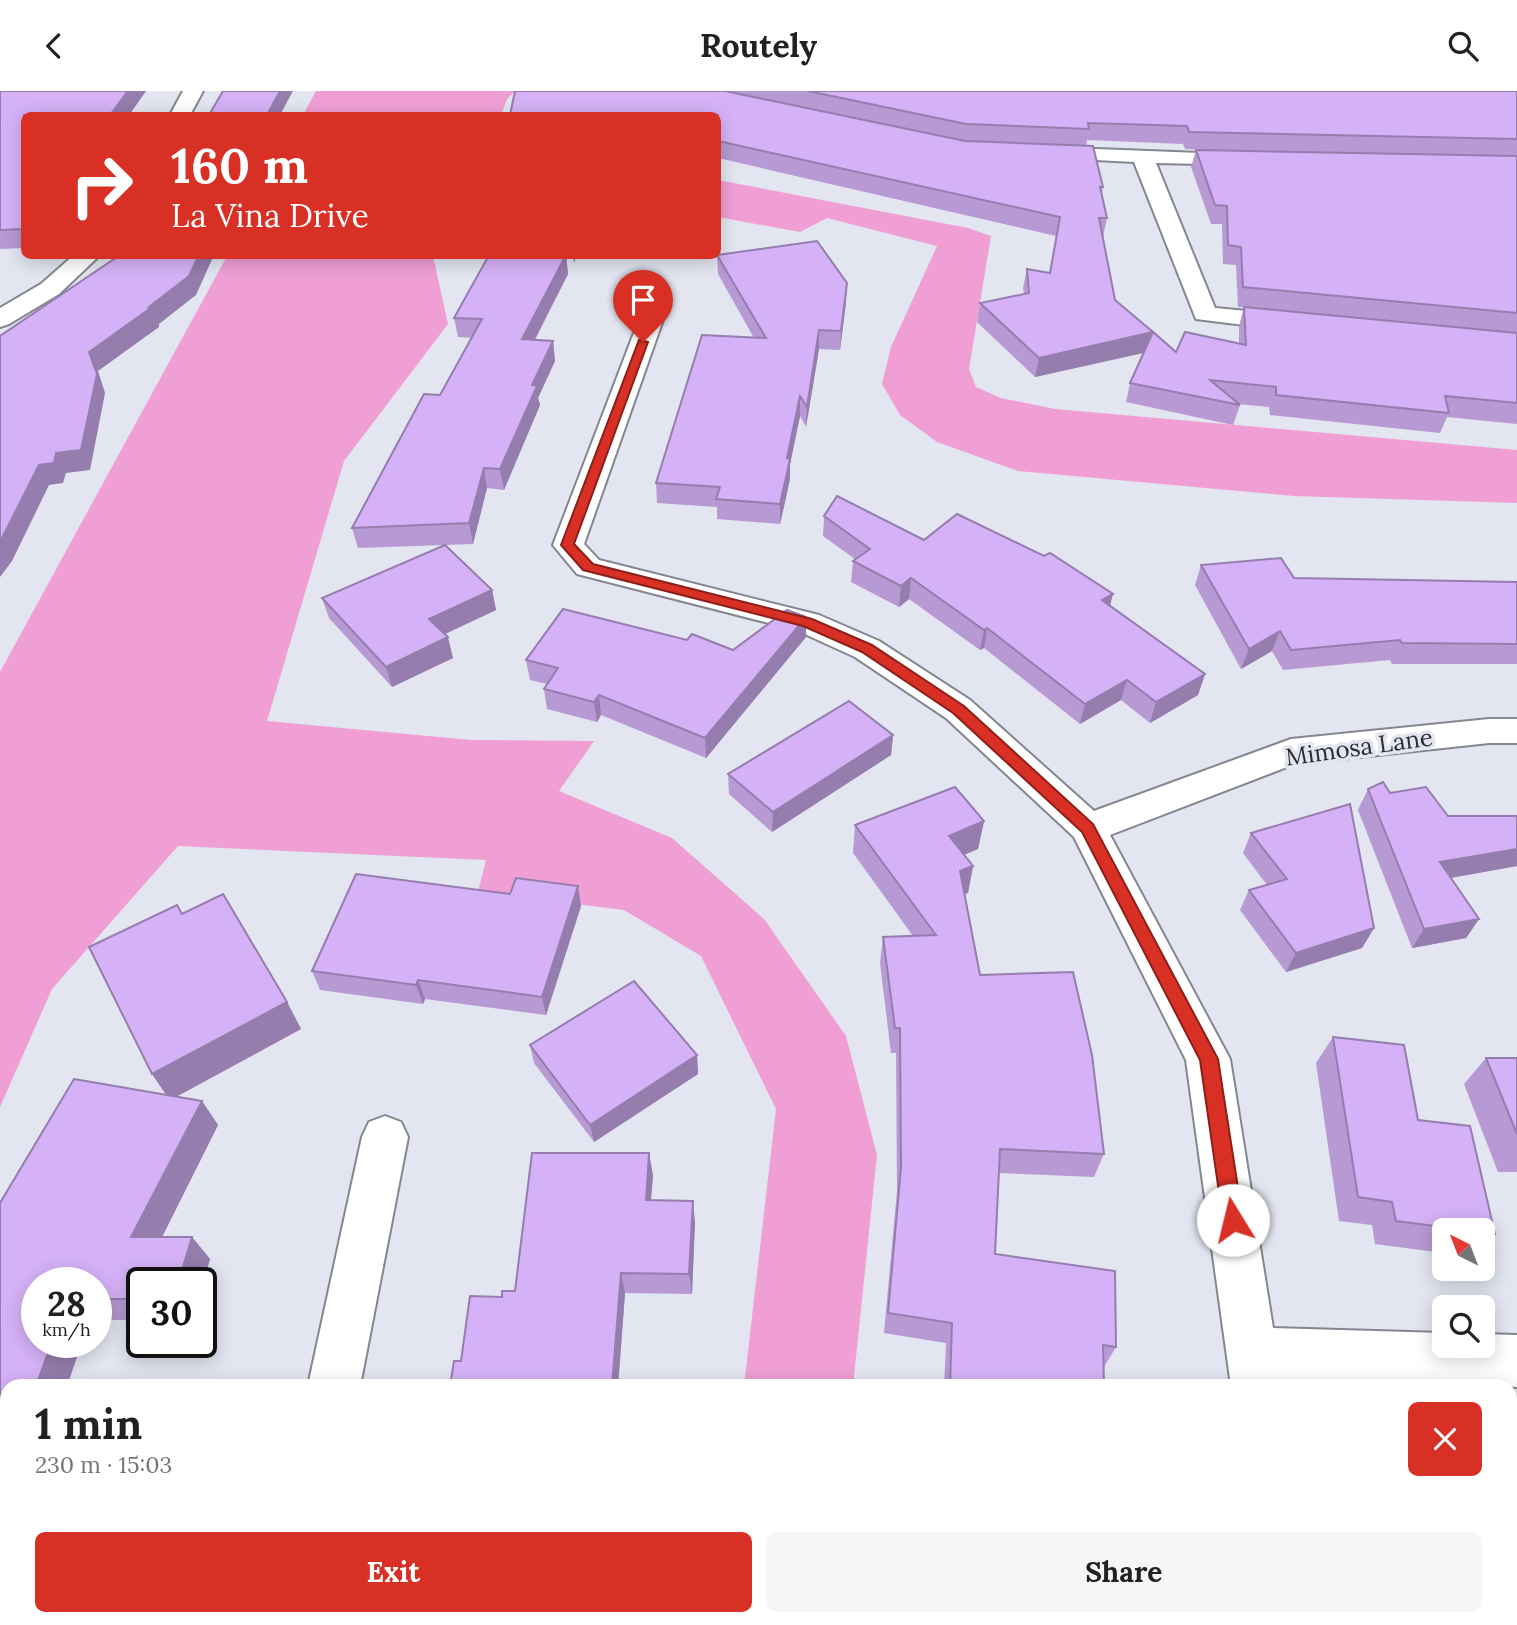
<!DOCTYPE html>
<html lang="en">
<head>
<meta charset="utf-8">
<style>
  :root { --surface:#fff; --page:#f6f6f6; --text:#202124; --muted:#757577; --accent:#d93025 }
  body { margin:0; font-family:Lora,serif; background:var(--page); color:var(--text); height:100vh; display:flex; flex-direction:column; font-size:26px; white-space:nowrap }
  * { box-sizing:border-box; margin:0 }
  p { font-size:23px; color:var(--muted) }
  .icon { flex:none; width:38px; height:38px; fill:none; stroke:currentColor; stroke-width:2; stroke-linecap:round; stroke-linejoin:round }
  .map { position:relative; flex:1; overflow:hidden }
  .details { position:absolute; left:0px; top:1288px; width:1517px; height:247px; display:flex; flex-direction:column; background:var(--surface); border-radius:21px 21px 0 0; box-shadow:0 4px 18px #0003 }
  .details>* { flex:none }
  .banner { position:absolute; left:21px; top:21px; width:700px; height:147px; border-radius:10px; box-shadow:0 4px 18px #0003; background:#d93025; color:#fff; overflow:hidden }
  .needle { width:46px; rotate:318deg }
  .buttons { position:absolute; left:1432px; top:1127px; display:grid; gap:14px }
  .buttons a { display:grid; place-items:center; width:63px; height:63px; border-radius:10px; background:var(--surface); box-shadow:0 4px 18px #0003; font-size:35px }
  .speed { position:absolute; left:21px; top:1176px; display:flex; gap:14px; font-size:35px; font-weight:700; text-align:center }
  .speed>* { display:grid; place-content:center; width:91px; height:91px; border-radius:50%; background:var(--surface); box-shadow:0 4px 18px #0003; line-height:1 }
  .speed small { font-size:18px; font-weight:400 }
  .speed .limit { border:4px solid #111; border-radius:10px; background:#fff; color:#111 }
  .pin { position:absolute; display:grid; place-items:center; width:60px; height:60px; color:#fff; margin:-72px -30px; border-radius:50% 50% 50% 0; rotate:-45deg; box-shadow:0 0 7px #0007 }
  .pin .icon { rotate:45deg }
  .me { position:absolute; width:77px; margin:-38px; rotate:351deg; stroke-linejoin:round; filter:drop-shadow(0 0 5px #0008) }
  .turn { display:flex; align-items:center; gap:24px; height:147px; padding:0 35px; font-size:32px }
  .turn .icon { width:91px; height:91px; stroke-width:2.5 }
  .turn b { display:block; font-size:49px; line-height:60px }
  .round { display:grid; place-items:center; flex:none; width:74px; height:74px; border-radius:10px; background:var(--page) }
  .headline { display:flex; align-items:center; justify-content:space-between; height:119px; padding:0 35px }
  h1 { font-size:42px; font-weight:800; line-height:52px }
  .cta { display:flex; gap:14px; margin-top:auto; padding:14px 35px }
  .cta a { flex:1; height:80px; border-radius:10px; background:var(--accent); color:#fff; font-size:28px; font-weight:800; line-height:80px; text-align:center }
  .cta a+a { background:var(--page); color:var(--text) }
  header { display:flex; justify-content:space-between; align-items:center; height:91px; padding:0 35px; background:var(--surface); font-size:32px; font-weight:800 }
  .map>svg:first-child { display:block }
  .green { fill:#ef9fd4 }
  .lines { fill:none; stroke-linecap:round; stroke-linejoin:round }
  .minor-casing { stroke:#848790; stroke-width:4 }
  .minor { fill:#fff; fill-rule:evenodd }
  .wall { fill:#b799d4; fill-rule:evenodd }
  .shaded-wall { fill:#957dad }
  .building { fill:#d5b2f7; stroke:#957dad; stroke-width:2 }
  .route { fill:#d93025; stroke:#8d1f18; stroke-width:2 }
  .labels { text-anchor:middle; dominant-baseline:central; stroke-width:7; stroke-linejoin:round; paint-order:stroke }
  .street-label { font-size:24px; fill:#2b2c30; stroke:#e3e5f0 }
</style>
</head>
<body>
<header><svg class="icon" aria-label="back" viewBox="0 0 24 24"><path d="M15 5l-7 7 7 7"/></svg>Routely<svg class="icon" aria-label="search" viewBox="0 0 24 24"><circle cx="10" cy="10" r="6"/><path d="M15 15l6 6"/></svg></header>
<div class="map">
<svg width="1517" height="1534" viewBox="0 0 1517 1534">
  <rect width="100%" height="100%" fill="#e3e5f0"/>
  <g class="green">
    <path d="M316,0H515L507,8L501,24H303Z"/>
    <path d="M718,89L968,137L991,145L969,278L976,296L1001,307L1055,318L1517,359V412L1294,405L1018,380L937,351L900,324L882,293L891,256L937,155L827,127L800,141L718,126Z"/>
    <path d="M227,165H433L448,233L344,370L267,630L471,649L594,650L559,700L672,747L764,828L846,945L877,1064L853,1295H744L776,1018L701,865L624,819L478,801L486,769L178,755L52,898L0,1016V581Z"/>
  </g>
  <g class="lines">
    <defs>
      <g id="minor">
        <path d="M183,0H203L190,24H170Z"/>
        <path d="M1044,56L1253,64L1257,68L1253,72L1246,74L1156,72L1215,217L1292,224L1301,227L1305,232L1301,237L1292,240L1196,228L1134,71L1037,66L1034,62L1037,58Z"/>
        <path d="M74,164H100L59,203L9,233L0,236V217L41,193Z"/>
        <path d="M652,219L661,221L664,226L584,453L599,469L819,524L879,550L970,609L1094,720L1291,648L1489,628H1517V652H1489L1295,673L1110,744L1230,968L1273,1237L1444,1242V1255H1482V1243L1517,1244V1296L1282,1288L1283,1295H1231L1186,969L1074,746L946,627L855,566L796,539L577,483L553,454L640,226L643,221Z"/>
        <path d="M385,1025L401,1031L408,1046L360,1295H308L362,1046L369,1031Z"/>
        <path d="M257,1528H315L314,1534H256Z"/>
        <rect x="1249" y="1528" width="58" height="6"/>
      </g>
    </defs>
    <use href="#minor" class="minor-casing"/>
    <use href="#minor" class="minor"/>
  </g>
  <g class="wall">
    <path d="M0,0H146L129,24H24V157L0,158Z"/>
    <path d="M727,0H1517V333L1447,326L1440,342L1270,324L1269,316L1238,313L1240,314L1233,334L1126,311L1130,292L1144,261L1035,286L977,231L980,212L1024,203L1023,197L1027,178L1050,182L1056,145L718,67V24ZM1087,49L1183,53L1185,58L1211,59H1196L1191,76L1211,133H1222L1223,173L1236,174L1238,216H1244L1239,235V252L1176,261L1115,209L1103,146L1107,127L1102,103L1103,96L1086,55Z"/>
    <path d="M566,164L568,183L535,249L553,250L555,270L538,307L540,314L504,399L487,397L473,453L358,457L352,437L440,304L472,247L458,246L454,227Z"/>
    <path d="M717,164L846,211L840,259L819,258L806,336L800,325L790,373V388L780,433L717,428V416L657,412L656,392L754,247L718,183Z"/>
    <path d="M824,425L924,449L1110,515L1205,583L1198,604L1150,632L1121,609L1080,633L984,557L980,559L909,508L899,516L851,491L853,470L855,468L823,445Z"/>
    <path d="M1201,474L1294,487L1517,491V573H1392L1390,569L1283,579L1272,560L1241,578L1195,494Z"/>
    <path d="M492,499L496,519L445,543L453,567L392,596L329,527L322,507Z"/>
    <path d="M806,546L706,667L601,624L597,631L547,618L544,598L547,593L530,589L526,569L687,549L733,559Z"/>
    <path d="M893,644L891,664L772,741L729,703L728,683Z"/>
    <path d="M1368,698L1390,702L1448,725H1517V775L1451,787L1479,828L1466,847L1412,857L1358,719Z"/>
    <path d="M984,730L978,758L964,764L973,775L968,802L964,803L980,884L1104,1063L1094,1086L999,1082L995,1163L1116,1256L1104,1276V1295H944L946,1252L884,1242L897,1100L896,962H891L880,872L883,846L913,845L853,762L855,734Z"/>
    <path d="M1251,742L1374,837L1362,857L1286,881L1240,819L1249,799L1267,794L1243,762Z"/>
    <path d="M578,795L581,815L546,924L425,908L423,913L320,899L312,880L510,803Z"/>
    <path d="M223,803L287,911L301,938L176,1006L202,1010L218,1034L162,1146H192L210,1168L201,1197V1192H142V1229H96V1192H37V1251H82L67,1295H7V1528H129L128,1534H0V1112L74,988L166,1004L152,983L89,856L177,814L182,823Z"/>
    <path d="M1333,946L1418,1029L1495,1143L1482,1155V1139H1444V1162L1375,1153L1372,1134L1339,1130L1316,972Z"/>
    <path d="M530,954L697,964L698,983L594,1051L534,972Z"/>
    <path d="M1486,967H1517V1081H1498L1464,993Z"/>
    <path d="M653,1084L651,1109L695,1131L692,1203L625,1202L618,1295H450L461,1270L502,1206L515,1200Z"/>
    <path d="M1517,1429V1506L1510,1476V1433Z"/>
    <path d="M546,1528L669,1534H545Z"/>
  </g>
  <g class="shaded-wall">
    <path d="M128,0H146L129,24H110Z"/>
    <path d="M280,0H293L280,24H267Z"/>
    <path d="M199,164H214L196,204L159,233V236L98,280L105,302L90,379L66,382L63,392L49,394L12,470L0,486V451L39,374L56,362L89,261L149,216Z"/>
    <path d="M566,164L568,183L525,267L522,248Z"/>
    <path d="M573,164H577L574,172Z"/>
    <path d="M847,192L846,211L840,259L841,240Z"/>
    <path d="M819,239V258L806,336L807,316Z"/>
    <path d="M1153,241L1148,261L1035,286L1039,267Z"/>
    <path d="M553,250L555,270L538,307L540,314L504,399L500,378L532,294Z"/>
    <path d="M800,305V325L790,373V388L780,433V413L787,367Z"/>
    <path d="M484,377L487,397L473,453L469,432Z"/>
    <path d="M911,487L909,508L899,516L901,495Z"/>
    <path d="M492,499L496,519L434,548L429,528Z"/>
    <path d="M1113,503L1108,523L1102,509Z"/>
    <path d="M806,526V546L706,667L705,647Z"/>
    <path d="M987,537L984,557L980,559L984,539Z"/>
    <path d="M1280,540L1272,560L1241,578L1249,558Z"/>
    <path d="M448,546L453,567L392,596L386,576Z"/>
    <path d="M1205,583L1198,604L1150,632L1156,611Z"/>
    <path d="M1127,589L1121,609L1080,633L1085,613Z"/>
    <path d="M599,604L601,624L597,631L594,611Z"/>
    <path d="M893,644L891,664L772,741L773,721Z"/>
    <path d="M984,730L978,758L944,772L949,745Z"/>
    <path d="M1517,758V775L1427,791L1440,771Z"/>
    <path d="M973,775L968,802L955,807L960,780Z"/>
    <path d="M578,795L581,815L546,924L542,906Z"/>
    <path d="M1479,828L1466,847L1412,857L1424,838Z"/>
    <path d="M1374,837L1362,857L1286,881L1296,862Z"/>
    <path d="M418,889L425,908L423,913L416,894Z"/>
    <path d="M287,911L301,938L170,1009L152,983Z"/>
    <path d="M697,964L698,983L594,1051L590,1034Z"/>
    <path d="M202,1010L218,1034L151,1168L131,1146Z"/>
    <path d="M649,1062L653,1084L649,1130L646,1109Z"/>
    <path d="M693,1110L695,1131L692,1203L689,1183Z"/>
    <path d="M192,1146L210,1168L201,1197V1192H178Z"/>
    <path d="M621,1182L625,1202L618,1295H612Z"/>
    <path d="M52,1251H82L67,1295H36Z"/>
    <path d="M102,1528H129L128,1534H100Z"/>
    <rect x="665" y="1528" width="4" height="6"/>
  </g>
  <g class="building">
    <path d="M0,0H128L110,24H24V138L0,139Z"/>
    <path d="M223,0H280L267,24H209Z"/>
    <path d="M515,0H725L965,50L1093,55L1103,96H1100L1107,127H1099L1115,209L1153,241L1039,267L980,212L1029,202L1027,178L1050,182L1060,126L718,50V24H510Z"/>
    <path d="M808,0H1517V48L1189,41L1187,35L1088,32L1089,38L966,33Z"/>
    <path d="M1196,59L1517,65V222L1243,196L1241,156L1228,154L1227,115L1215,114Z"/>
    <path d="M817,150L847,192L841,240L819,239L807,316L800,305L787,367L790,368L780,413L716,408L720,396L656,392L702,244L766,247L717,164Z"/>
    <path d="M120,164H199L189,185L149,216H152L89,261L97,283L81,359L56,362L54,372L39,374L0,451V245Z"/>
    <path d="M489,164H566L522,248L553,250L532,294L537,295L500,378L484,377L469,432L352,437L424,303L440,304L482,228L454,227Z"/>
    <path d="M1244,216L1517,242V312L1445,305L1449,322L1276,304V296L1210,289L1240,314L1130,292L1153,241L1176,261L1185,241L1246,254Z"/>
    <path d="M837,405L924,449L957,423L1044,465L1050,462L1113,503L1102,509L1205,583L1156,611L1127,589L1085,613L987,537L984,539L911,487L901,495L853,470L870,458L824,425Z"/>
    <path d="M445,454L492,499L429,528L448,546L386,576L322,507Z"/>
    <path d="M1281,467L1294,487L1517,491V553L1402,552L1400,549L1291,559L1280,540L1249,558L1201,474Z"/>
    <path d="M563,518L687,549L692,543L733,559L787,519L806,526L705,647L599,604L594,611L544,598L558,577L526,569Z"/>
    <path d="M849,610L893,644L773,721L728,683Z"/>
    <path d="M1383,691L1390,702L1426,696L1448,725H1517V758L1440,771L1479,828L1424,838L1368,698Z"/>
    <path d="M955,696L984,730L949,745L973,775L960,780L980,884L1073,881L1092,964L1104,1063L1000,1058L995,1163L1115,1180L1116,1256L1103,1254L1104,1295H950L952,1232L888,1222L901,1076L900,937H895L883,846L936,844L855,734Z"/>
    <path d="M1350,713L1374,837L1296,862L1249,799L1287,788L1251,742Z"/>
    <path d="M356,783L510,803L516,787L578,795L542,906L418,889L416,894L312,880Z"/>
    <path d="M223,803L287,911L152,983L89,856L177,814L182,823Z"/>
    <path d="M634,890L697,964L590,1034L530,954Z"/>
    <path d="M1333,946L1404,954L1418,1029L1470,1035L1495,1143L1482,1141V1139H1467L1396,1130L1392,1111L1358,1106Z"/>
    <path d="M1486,967H1517V1043Z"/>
    <path d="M74,988L202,1010L131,1146H192L178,1192H142V1208H96V1192H37V1251H52L36,1295H7V1528H102L100,1534H0V1112Z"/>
    <path d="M532,1062H649L646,1109L693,1110L689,1183L621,1182L612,1295H450L454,1270H461L470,1205L502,1206V1200H515Z"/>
    <path d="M546,1528H665V1534L604,1532V1534H545Z"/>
    <path d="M851,1528H1088V1534H850Z"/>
  </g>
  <path class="route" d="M639,249L648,251L574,453L593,473L812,528L872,554L964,615L1093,733L1218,968L1243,1129L1240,1135L1233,1138L1226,1135L1223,1129L1200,969L1082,741L953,622L862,561L803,535L583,479L561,454Z"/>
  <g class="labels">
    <g class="street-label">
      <text transform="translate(1359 656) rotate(-8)">Mimosa Lane</text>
    </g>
  </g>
</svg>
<div class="buttons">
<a><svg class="needle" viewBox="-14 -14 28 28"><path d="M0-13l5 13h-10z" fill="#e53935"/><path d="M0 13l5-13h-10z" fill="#757577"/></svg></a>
<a><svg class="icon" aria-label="search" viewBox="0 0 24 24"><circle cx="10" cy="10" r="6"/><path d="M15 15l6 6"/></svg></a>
</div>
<div class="speed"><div>28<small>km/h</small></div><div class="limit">30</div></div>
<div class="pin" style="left:643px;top:251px;background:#d93025"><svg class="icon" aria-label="arrive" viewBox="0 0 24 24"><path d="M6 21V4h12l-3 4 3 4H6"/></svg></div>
<svg class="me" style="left:1233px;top:1129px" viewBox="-20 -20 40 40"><circle r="19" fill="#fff"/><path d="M0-13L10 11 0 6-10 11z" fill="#d93025"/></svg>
<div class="banner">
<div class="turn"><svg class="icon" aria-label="right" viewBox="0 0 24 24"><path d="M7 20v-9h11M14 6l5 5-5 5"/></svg><div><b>160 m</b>La Vina Drive</div></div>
</div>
<section class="details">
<div class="headline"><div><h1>1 min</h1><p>230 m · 15:03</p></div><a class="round" style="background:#d93025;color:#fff"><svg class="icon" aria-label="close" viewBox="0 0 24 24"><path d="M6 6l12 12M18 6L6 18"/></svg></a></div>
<div class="cta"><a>Exit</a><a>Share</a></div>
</section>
</div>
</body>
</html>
